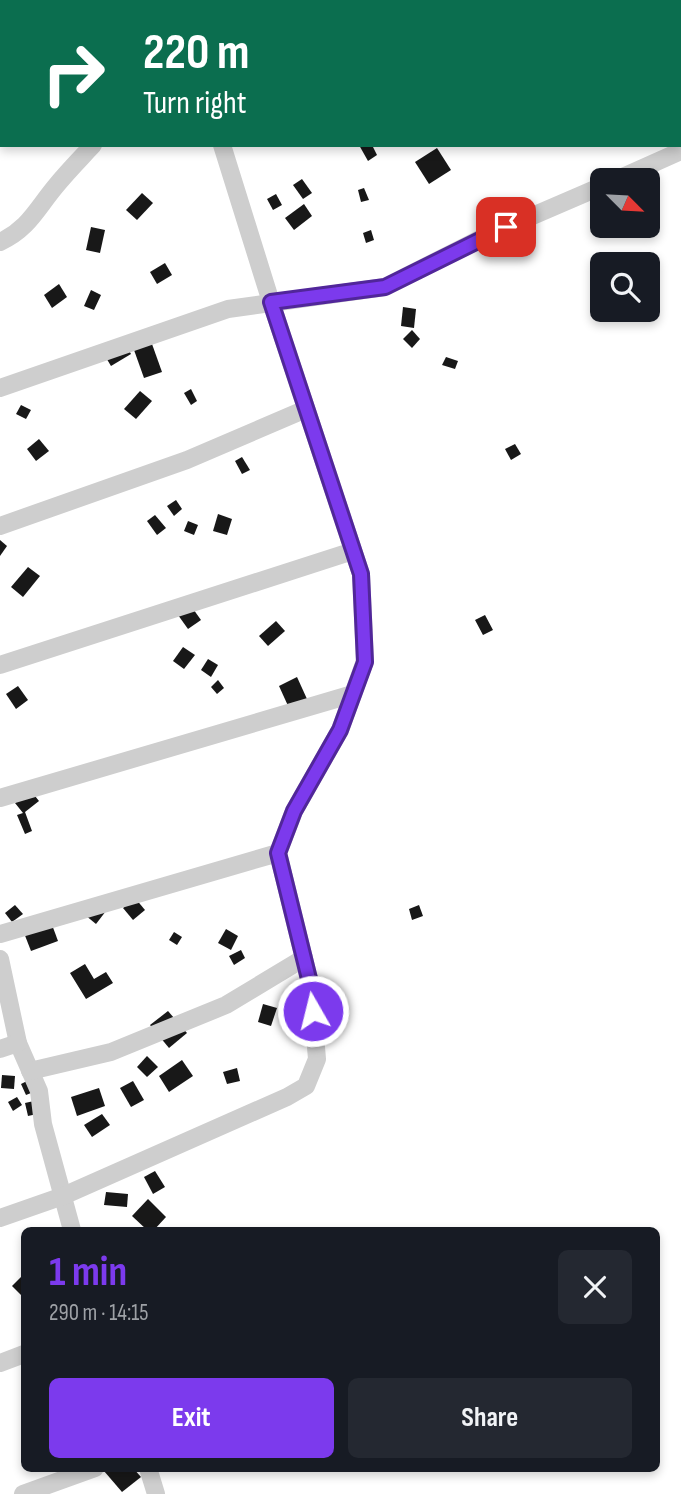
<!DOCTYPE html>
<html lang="en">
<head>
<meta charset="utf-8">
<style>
  :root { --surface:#171b24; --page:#242831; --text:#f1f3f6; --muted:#9ea1a6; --accent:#7c3aed }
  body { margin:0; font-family:"Sofia Sans Condensed",sans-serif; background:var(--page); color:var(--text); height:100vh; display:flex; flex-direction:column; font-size:26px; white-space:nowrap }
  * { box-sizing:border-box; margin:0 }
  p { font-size:23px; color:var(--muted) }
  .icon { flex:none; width:38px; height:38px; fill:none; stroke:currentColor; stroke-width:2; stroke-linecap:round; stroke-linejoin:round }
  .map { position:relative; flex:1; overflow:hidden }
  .drawer { position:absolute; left:21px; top:1227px; width:639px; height:245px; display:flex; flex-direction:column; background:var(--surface); border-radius:10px; box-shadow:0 4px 10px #0003 }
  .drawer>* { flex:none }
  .guide { position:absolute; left:0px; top:0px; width:682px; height:147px; box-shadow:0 4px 10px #0003; background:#0b6e4f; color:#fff; overflow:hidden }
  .needle { width:46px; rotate:114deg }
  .fabs { position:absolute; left:590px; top:168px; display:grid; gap:14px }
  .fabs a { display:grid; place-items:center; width:70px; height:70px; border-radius:10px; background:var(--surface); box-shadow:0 4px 10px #0003; font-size:35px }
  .pin { position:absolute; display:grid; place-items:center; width:60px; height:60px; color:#fff; margin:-30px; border-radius:14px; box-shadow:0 4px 10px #0006 }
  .me { position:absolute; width:77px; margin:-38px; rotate:352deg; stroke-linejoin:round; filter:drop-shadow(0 0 5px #0008) }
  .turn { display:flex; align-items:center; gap:24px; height:147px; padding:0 28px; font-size:32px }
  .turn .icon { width:91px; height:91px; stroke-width:2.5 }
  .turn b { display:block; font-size:49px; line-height:60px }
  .round { display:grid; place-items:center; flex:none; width:74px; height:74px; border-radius:10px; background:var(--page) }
  .overview { display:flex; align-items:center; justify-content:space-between; height:119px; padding:0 28px }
  h1 { font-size:42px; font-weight:700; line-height:52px; color:var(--accent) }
  .cta { display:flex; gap:14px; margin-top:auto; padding:14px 28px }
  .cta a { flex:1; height:80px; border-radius:10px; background:var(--accent); color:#fff; font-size:28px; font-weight:700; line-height:80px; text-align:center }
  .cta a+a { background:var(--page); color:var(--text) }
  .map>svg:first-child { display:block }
  .building { fill:#181818 }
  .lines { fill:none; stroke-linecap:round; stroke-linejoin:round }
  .minor { stroke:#cecece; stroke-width:18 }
  .route-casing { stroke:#51269a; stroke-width:18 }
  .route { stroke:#7c3aed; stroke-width:12 }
</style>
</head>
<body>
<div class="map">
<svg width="681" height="1494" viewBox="0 0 681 1494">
  <rect width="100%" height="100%" fill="#fff"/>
  <g class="building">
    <path d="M359,145H372L377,155L368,161Z"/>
    <path d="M437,148L451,170L429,184L415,162Z"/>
    <path d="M302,179L312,193L303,199L293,185Z"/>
    <path d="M364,188L369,200L361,202L358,190Z"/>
    <path d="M142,193L153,203L137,220L126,210Z"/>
    <path d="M276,194L282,205L273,210L267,199Z"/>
    <path d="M304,204L312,216L294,230L285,218Z"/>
    <path d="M91,227L105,230L100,253L86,250Z"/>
    <path d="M371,230L374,240L366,243L363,233Z"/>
    <path d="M165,263L172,275L157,284L150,272Z"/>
    <path d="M59,284L67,297L52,308L44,295Z"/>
    <path d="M91,290L101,295L94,310L84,306Z"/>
    <path d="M403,307L416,309L414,328L401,326Z"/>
    <path d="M412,330L420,339L412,348L403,339Z"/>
    <path d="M123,339L131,354L111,366L102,351Z"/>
    <path d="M152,344L162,372L144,378L134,350Z"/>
    <path d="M446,357L458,361L455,369L442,365Z"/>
    <path d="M191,389L197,401L191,405L184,393Z"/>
    <path d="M140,391L152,401L136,419L124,409Z"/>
    <path d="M21,405L31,410L26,419L16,414Z"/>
    <path d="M39,439L49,451L36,461L27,449Z"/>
    <path d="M515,444L521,454L511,460L505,449Z"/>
    <path d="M242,457L250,470L242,474L235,461Z"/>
    <path d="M176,500L182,509L174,516L167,506Z"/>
    <path d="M218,514L232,519L227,535L213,531Z"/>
    <path d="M155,515L166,528L157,535L147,521Z"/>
    <path d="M188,521L198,525L194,535L184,531Z"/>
    <path d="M0,540L7,546L0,556Z"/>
    <path d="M28,567L40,576L23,597L11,587Z"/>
    <path d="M191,606L201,620L188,629L178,615Z"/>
    <path d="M485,615L493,630L483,635L475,620Z"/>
    <path d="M276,621L285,631L268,646L259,636Z"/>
    <path d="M183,647L195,655L184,669L173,661Z"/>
    <path d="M208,659L218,665L211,677L201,670Z"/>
    <path d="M297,677L307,699L289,708L279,686Z"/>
    <path d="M218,680L224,688L217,694L211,687Z"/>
    <path d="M18,686L28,700L16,709L6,694Z"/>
    <path d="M31,791L39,801L25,812L32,831L25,834L17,815L23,813L15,803Z"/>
    <path d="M135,898L145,910L133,920L123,908Z"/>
    <path d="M15,905L23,914L12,922L5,913Z"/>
    <path d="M419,905L423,916L412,920L409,909Z"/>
    <path d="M106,911L96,924L85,915Z"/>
    <path d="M51,922L58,941L31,951L24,933Z"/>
    <path d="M226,929L238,936L231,950L218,943Z"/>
    <path d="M174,932L182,937L177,945L169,940Z"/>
    <path d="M241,950L245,958L234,965L229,956Z"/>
    <path d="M85,964L94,979L106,972L113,983L86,999L70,973Z"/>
    <path d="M263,1004L277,1008L271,1026L258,1022Z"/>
    <path d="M168,1011L187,1033L169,1048L150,1025Z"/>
    <path d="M147,1056L158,1067L147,1077L137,1067Z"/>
    <path d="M182,1060L193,1076L169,1092L159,1076Z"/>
    <path d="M237,1068L240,1081L227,1084L223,1072Z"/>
    <path d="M2,1075L15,1076L14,1089L1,1088Z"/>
    <path d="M31,1079L36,1091L26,1095L21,1084Z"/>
    <path d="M133,1081L144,1100L131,1107L120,1088Z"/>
    <path d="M99,1088L105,1106L77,1116L71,1097Z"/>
    <path d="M17,1097L22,1105L13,1111L8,1102Z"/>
    <path d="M34,1101L37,1114L28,1116L25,1103Z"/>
    <path d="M102,1114L110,1125L92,1137L84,1125Z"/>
    <path d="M155,1171L165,1187L153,1194L144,1177Z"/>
    <path d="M106,1192L128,1194L127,1207L104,1205Z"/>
    <path d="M148,1199L166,1217L154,1230H147L132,1216Z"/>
    <path d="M22,1276L24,1279L23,1297L12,1286Z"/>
    <path d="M107,1468H133L141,1477L122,1492L104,1471Z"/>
  </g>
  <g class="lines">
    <g class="minor">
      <path d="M197,2L198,0"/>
      <path d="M214,2L217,0"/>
      <path d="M616,180L681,151"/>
      <path d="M0,242C28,229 36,210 55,187C67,172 80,159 93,145"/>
      <path d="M0,388L228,309L385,287L486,236L602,186"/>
      <path d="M0,526L187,460L306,409"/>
      <path d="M0,665L353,551"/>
      <path d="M0,798L353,694"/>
      <path d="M0,934L278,853"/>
      <path d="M0,959L18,1043L39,1091L43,1124L72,1230"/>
      <path d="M0,1049L18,1043"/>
      <path d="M30,1071L111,1052L226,1005L304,958"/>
      <path d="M0,1218L63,1196L287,1097L306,1086L317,1059L311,987L278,853L294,811L340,730L365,661L361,574L271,302L222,145"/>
      <path d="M0,1363L24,1354"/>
      <path d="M148,1468L156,1494"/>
      <path d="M23,1494L95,1468"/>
    </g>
  </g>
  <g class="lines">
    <defs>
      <path id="route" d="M313,1011L311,987L278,853L294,811L340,730L365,662L361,574L271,302L385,287L506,227"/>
    </defs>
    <use href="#route" class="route-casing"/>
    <use href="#route" class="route"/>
  </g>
</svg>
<div class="fabs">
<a><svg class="needle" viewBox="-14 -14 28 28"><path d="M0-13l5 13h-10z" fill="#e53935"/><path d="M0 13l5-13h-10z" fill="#9ea1a6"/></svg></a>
<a><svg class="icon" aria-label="search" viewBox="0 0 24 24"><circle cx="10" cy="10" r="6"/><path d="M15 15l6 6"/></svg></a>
</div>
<div class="pin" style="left:506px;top:227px;background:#d93025"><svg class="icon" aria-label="arrive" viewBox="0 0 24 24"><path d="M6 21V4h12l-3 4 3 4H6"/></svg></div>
<svg class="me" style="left:313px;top:1011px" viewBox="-20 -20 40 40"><circle r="17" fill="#7c3aed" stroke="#fff" stroke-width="3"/><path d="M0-11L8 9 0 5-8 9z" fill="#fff"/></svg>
<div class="guide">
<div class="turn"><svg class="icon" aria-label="right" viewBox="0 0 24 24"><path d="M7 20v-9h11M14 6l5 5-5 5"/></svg><div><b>220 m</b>Turn right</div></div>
</div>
<section class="drawer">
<div class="overview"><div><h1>1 min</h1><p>290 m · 14:15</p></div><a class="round"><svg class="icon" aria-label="close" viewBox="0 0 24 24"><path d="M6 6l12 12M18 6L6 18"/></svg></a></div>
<div class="cta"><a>Exit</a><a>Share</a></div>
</section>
</div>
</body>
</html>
